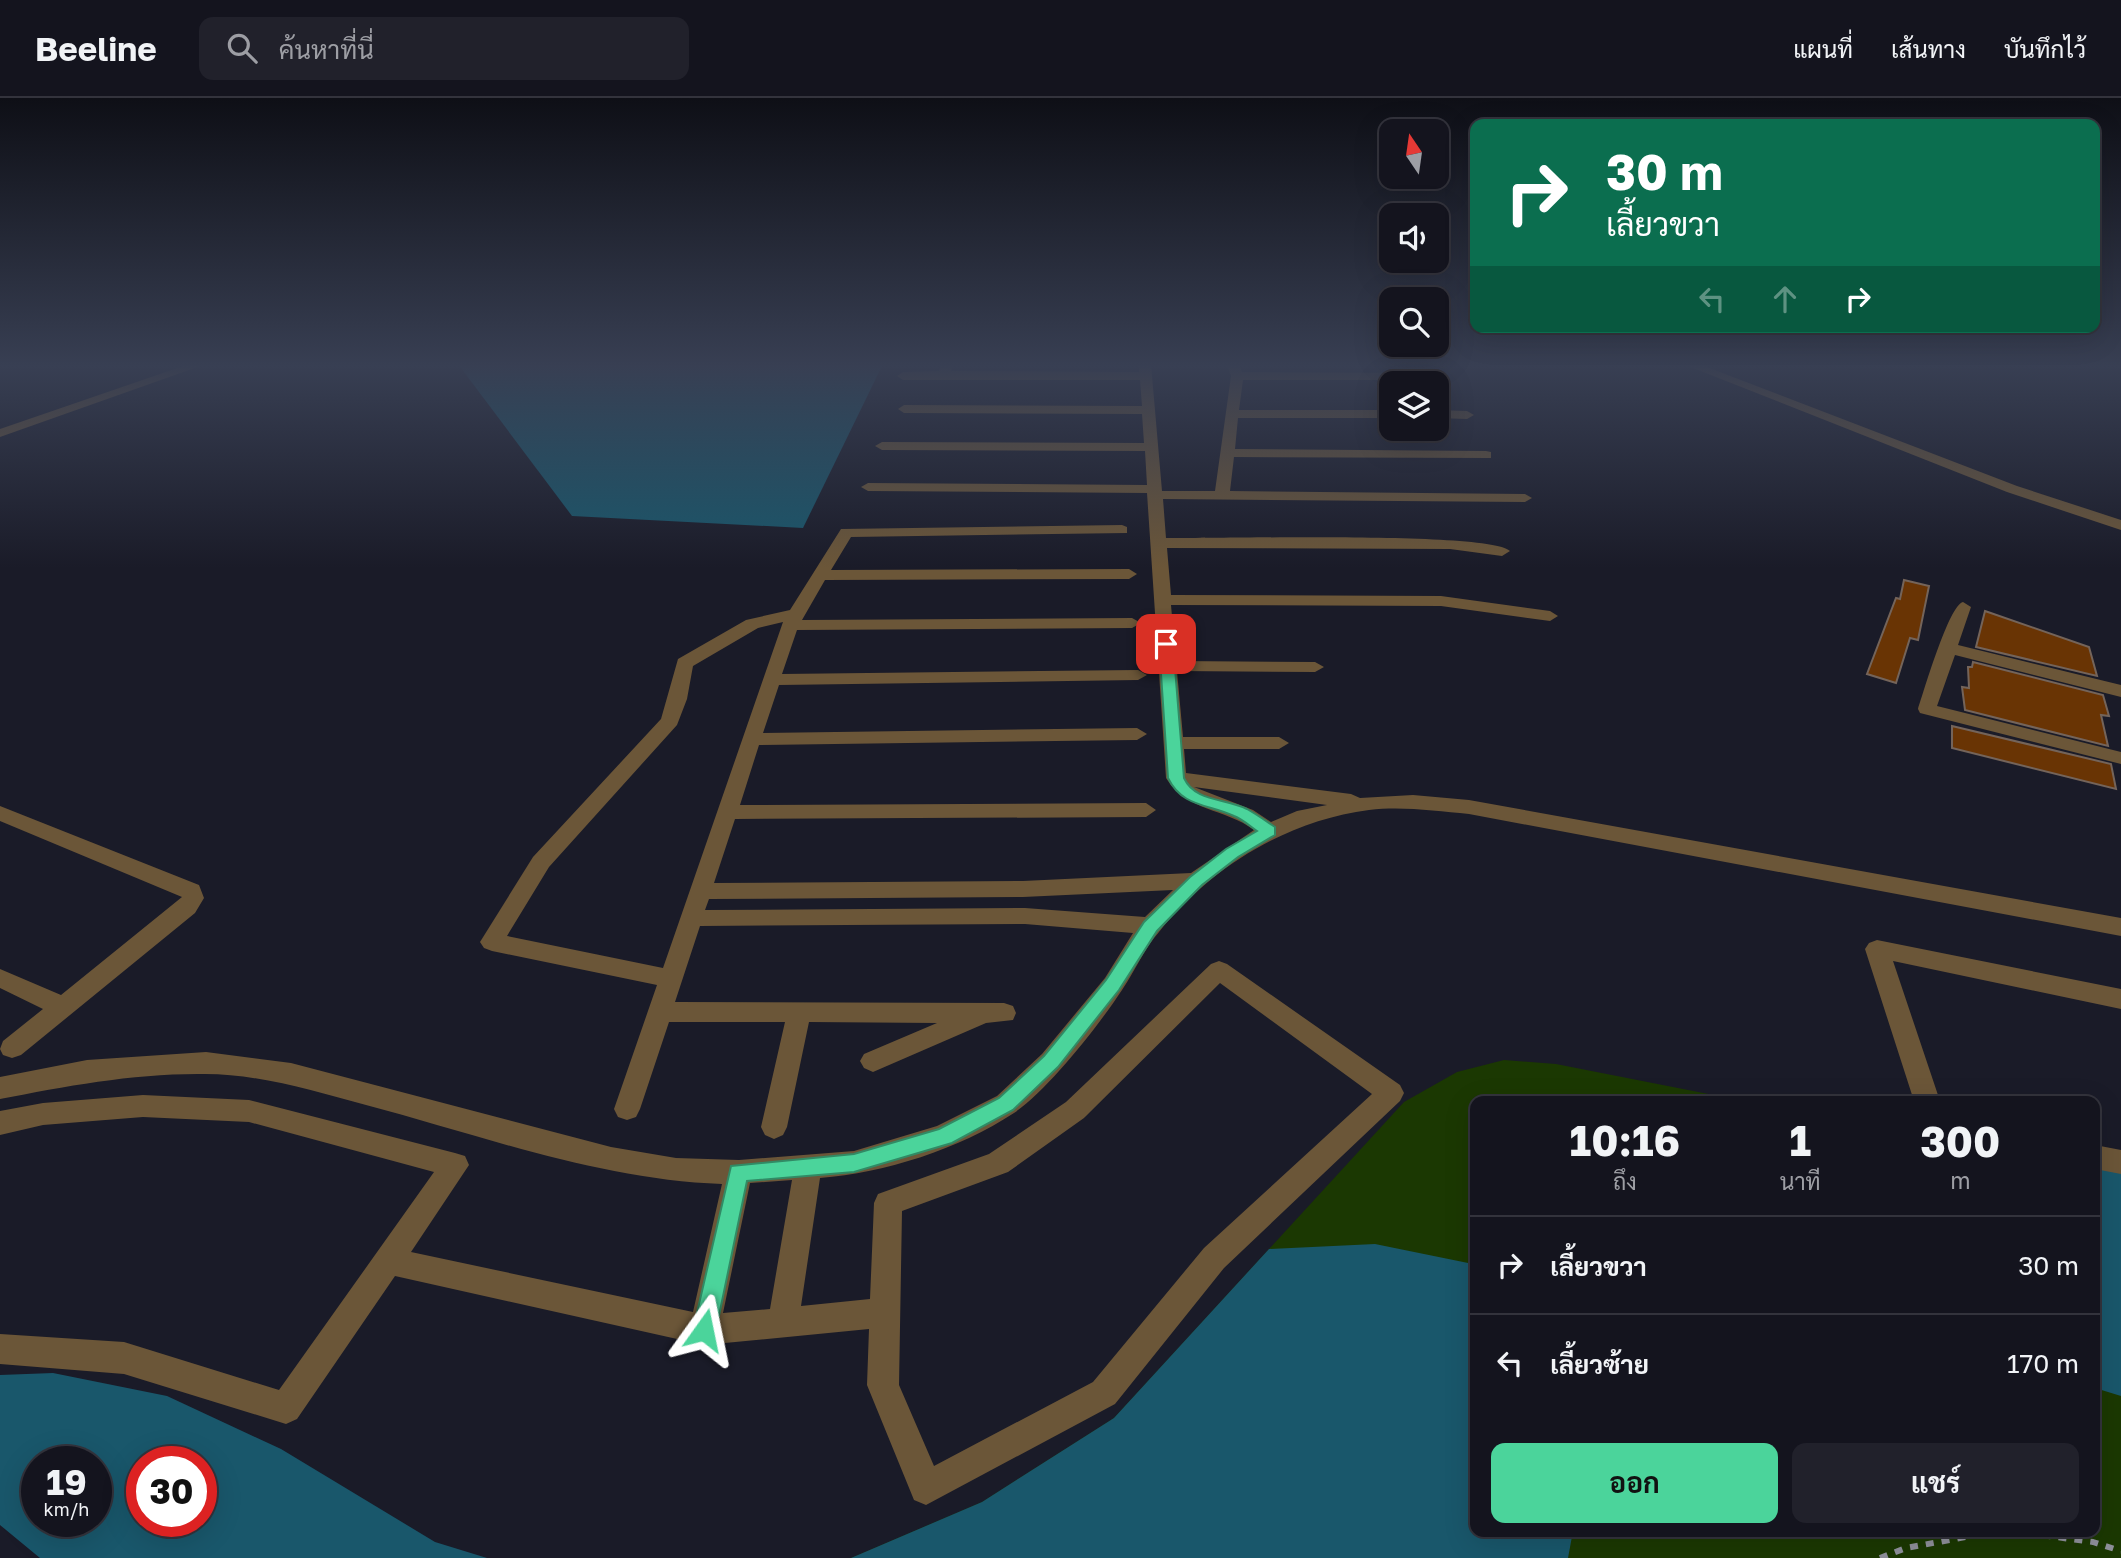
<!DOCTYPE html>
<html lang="th">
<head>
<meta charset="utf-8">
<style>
  :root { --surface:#14141e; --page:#21212b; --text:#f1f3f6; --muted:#9d9ea4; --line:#33333c; --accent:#4bd49b }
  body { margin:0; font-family:"Golos Text",Sarabun,sans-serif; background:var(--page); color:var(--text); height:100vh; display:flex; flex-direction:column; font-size:26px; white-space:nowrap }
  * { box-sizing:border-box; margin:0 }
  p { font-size:23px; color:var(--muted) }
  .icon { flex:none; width:38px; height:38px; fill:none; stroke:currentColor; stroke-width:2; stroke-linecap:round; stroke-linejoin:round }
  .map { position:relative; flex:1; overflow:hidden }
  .drawer { position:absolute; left:1470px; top:998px; width:630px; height:441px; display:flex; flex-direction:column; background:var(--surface); border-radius:14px; box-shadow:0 7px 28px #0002,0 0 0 2px var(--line) }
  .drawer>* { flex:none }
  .banner { position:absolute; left:1470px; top:21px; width:630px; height:214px; border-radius:14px; box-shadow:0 7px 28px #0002,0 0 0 2px var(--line); background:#0b6e4f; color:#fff; overflow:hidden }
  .needle { width:46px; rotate:347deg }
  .tools { position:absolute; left:1379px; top:21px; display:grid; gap:14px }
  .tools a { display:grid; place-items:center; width:70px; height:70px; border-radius:14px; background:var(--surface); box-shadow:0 7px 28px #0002,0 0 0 2px var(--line); font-size:35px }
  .speed { position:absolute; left:21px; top:1348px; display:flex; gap:14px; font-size:35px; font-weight:700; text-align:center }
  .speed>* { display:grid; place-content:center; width:91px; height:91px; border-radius:50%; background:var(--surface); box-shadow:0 7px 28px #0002,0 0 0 2px var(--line); line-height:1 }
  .speed small { font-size:18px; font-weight:400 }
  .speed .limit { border:10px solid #d22; background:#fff; color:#111 }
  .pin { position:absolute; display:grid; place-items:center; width:60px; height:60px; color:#fff; margin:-30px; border-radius:14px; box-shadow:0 4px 10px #0006 }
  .me { position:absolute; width:77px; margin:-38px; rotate:12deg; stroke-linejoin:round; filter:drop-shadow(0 0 5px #0008) }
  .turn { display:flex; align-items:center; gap:24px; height:147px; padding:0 21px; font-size:32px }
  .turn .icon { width:91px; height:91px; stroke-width:2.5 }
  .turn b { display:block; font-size:49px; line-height:60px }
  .lanes { display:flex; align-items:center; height:66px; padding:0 21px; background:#0003; justify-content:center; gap:35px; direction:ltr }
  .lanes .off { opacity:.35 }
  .eta { display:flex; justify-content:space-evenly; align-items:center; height:119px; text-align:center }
  .eta b { font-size:42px; font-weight:700; line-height:49px }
  .cta { display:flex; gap:14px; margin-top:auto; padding:14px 21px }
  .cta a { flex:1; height:80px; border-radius:14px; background:var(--accent); color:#111; font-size:28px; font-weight:700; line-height:80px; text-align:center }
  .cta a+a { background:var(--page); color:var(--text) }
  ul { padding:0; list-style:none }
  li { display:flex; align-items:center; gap:21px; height:98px; padding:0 21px; border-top:2px solid var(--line) }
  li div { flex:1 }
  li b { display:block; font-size:26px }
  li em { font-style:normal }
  header { display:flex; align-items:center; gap:42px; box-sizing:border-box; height:98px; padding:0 35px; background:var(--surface); border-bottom:2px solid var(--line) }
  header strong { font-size:33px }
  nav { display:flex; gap:38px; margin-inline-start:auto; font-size:24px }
  .search { width:490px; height:63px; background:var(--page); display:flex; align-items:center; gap:18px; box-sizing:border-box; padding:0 24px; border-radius:14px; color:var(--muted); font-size:26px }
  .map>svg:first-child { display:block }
  .green { fill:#1b3802 }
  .water { fill:#19576b; fill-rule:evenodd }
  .building { fill:#693404; stroke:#74645a; stroke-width:2 }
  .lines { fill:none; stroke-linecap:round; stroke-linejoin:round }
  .path { stroke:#8f909b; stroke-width:6; stroke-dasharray:8 8; stroke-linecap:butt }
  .minor { fill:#6b5638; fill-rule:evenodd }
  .route { fill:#4bd49b; stroke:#318a65; stroke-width:2 }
</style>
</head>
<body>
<header>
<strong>Beeline</strong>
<div class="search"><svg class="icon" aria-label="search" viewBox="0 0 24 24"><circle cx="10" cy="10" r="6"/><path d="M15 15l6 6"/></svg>ค้นหาที่นี่</div>
<nav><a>แผนที่</a><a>เส้นทาง</a><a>บันทึกไว้</a></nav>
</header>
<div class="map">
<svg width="2121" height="1460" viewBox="0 0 2121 1460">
  <rect width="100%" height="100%" fill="#1a1b28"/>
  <path class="green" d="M1504,962L1556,966L1744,1003H1475V1433H2095V1070L2121,1075V1460H851L982,1404L1114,1320L1404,1004L1457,974Z"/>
  <g class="water">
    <path d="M458,266H883L803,430L572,418Z"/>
    <path d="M2095,1070L2121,1075V1298L2095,1290Z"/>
    <path d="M1375,1146L1473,1166L1475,1169V1433H1573L1568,1460H851L982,1404L1114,1320L1269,1151Z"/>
    <path d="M53,1275L167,1298L281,1351L435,1444L487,1460H40L0,1427V1277ZM37,1363H96V1423H37ZM142,1363H201V1423H142Z"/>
  </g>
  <g class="building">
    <path d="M1904,482L1929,488L1918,542L1910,540L1896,585L1867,576L1896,500L1900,501Z"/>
    <path d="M1985,513L2089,549L2097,578L1976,549Z"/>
    <path d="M1973,564L2103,597L2109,618L2101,617L2108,648L1965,612L1962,589L1969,590L1968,569H1972Z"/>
    <path d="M1952,628L2111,666L2116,691L1952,650Z"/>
  </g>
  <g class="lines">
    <g class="path">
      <path d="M2011,1433L2093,1444L2121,1453"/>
      <path d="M1880,1460L1906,1450L1998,1433"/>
    </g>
    <g class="minor">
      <path d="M189,266H206L0,339V331Z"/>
      <path d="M941,266H953L951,273L1139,274V266H1151L1162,393H1215L1231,278L1227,266H1239L1242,274L1437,275L1443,279L1441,282H1243L1239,312H1391V320H1238L1235,351L1486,353L1491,354V360L1234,359L1230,393L1525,396L1532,400L1525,404L1163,401L1166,440C1213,441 1490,433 1510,453L1502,458L1450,451L1167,450L1171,497L1441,498L1550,513L1558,518L1550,523L1441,508L1171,507L1176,563L1315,564L1324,569L1315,574L1177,573L1183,639H1279L1289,645L1279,651H1184L1186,675L1351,696L1360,700L1413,697L1469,702L2121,820V838L1469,716C1436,713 1402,708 1369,712C1286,723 1211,769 1159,834C1144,851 1135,873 1122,892C1099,927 1048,992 1014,1015C959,1051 885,1075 820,1080L801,1208L870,1201L874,1105L878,1096L989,1056L1066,1004L1211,866L1219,863L1227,866L1400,987L1404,995L1400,1003L1224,1170L1115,1306L926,1407L914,1402L867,1287L869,1231L704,1247L395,1178L297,1321L286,1326L124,1276L0,1266V1236L124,1244L279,1292L434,1074L249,1024L143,1019L43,1027L0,1037V1013L43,1005L143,997L249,1002L455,1055L465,1058L469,1067L411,1154L693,1214L722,1086C601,1082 483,1038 366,1007C314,993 259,976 205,976C136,975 67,988 0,1001V979L87,962L206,954L291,965L611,1049L676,1060L739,1062L854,1053L937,1028L997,998L1042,956L1105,880L1133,835L1025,826L700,828L675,904L1004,905L1013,908L1016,915L1013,922L986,925L873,974L864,970L860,963L864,956L937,925L809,924L787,1029L783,1037L774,1041L765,1037L761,1029L785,924H669L640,1011L636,1019L627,1022L618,1019L614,1011L657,887L492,853L484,850L480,844L533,759L661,621L678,561L746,522L790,512L841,431L1122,427L1127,429V435L851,439L831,472L1129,471L1137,476L1129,481L825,482L802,522L1132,520L1141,525L1132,530L797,532L782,576L1138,572L1147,577L1138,582L779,587L763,635L1137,630L1147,636L1137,642L759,647L740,707L1146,705L1156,712L1146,719L735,721L714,785L1023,783L1191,775L1254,732C1225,710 1187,714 1166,680L1147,395L868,393L861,389L868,385L1147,387L1145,353L882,352L875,348L882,344L1144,345L1142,316L904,315L898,311L904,307L1142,308L1140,282H903L897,278L903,274L939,273ZM783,524L663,870L507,838L549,769L677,627L687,601L693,568L758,530ZM1194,689L1327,707L1297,713L1271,724L1253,712ZM1173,792L1145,819L1025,810L705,812L709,801L1023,799ZM1220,885L1372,996L1204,1150L1093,1284L934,1368L899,1287L902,1113L1008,1074L1084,1020ZM792,1082L770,1211L723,1215L750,1085Z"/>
      <path d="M1683,266H1699L2017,388L2121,422V432L2007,394Z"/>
      <path d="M1437,312L1467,313L1474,317L1467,321L1437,320Z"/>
      <path d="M1963,504L1971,509L1958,547L2121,587V599L1955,557L1937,608L2121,654V666L1920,615L1918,611C1924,593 1949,507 1963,504Z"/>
      <path d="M0,708L199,787L204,800L195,815L21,957L12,960L3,957L0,951L3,943L43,911L0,890V871L61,897L182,799L0,723Z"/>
      <path d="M1877,842L2121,891V911L1893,863L1940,1003H1914L1865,851L1869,845Z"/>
      <path d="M2095,1047L2121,1052V1076L2095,1071Z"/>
    </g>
  </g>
  <linearGradient id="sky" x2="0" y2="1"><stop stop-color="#0e0f16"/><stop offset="0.57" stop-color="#383f53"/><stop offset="1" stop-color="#383f53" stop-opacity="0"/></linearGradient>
  <rect width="2121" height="470" fill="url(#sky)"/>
  <path class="route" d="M1166,542L1173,546L1184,680C1195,704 1226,700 1247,711C1256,716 1266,723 1275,729V737L1238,759L1202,787L1157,833L1119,892L1058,969L1013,1012L952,1045L854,1074L747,1083L716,1232L713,1240L704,1244L696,1240L693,1232L731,1068L854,1056L939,1031L999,1000L1044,958L1106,882L1144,824L1190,779L1226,751L1257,733C1250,728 1242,721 1234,718C1208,706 1182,709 1168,680L1159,546Z"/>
</svg>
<div class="tools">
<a><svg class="needle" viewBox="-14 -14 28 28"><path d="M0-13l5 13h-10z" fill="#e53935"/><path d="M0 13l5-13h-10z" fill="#9d9ea4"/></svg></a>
<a><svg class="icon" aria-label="sound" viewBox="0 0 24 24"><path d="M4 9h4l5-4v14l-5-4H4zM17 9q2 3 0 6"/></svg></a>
<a><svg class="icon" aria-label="search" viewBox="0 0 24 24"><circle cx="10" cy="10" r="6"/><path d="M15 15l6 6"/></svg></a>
<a><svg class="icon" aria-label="layers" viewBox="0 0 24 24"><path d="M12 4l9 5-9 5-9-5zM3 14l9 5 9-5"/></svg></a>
</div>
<div class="speed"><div>19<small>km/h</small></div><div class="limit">30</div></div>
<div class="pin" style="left:1166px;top:546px;background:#d93025"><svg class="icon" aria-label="arrive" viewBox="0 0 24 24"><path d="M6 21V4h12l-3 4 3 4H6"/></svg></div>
<svg class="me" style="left:704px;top:1232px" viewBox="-20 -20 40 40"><path d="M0-17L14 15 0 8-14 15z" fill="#4bd49b" stroke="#fff" stroke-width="4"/></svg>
<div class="banner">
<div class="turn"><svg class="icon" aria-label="right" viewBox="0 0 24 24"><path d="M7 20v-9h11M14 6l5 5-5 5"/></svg><div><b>30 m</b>เลี้ยวขวา</div></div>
<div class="lanes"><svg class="icon off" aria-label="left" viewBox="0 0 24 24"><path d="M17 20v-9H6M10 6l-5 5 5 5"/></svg><svg class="icon off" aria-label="ahead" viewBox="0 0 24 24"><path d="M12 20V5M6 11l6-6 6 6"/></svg><svg class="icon" aria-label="right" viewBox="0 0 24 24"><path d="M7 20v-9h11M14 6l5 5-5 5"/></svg></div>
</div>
<section class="drawer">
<div class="eta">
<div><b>10:16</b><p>ถึง</p></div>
<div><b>1</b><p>นาที</p></div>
<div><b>300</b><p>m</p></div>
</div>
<ul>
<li><svg class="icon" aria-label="right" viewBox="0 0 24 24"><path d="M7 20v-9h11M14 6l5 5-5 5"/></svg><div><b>เลี้ยวขวา</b></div><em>30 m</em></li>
<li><svg class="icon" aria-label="left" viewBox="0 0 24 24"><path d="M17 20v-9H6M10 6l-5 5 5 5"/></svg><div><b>เลี้ยวซ้าย</b></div><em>170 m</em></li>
</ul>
<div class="cta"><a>ออก</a><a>แชร์</a></div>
</section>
</div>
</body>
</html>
